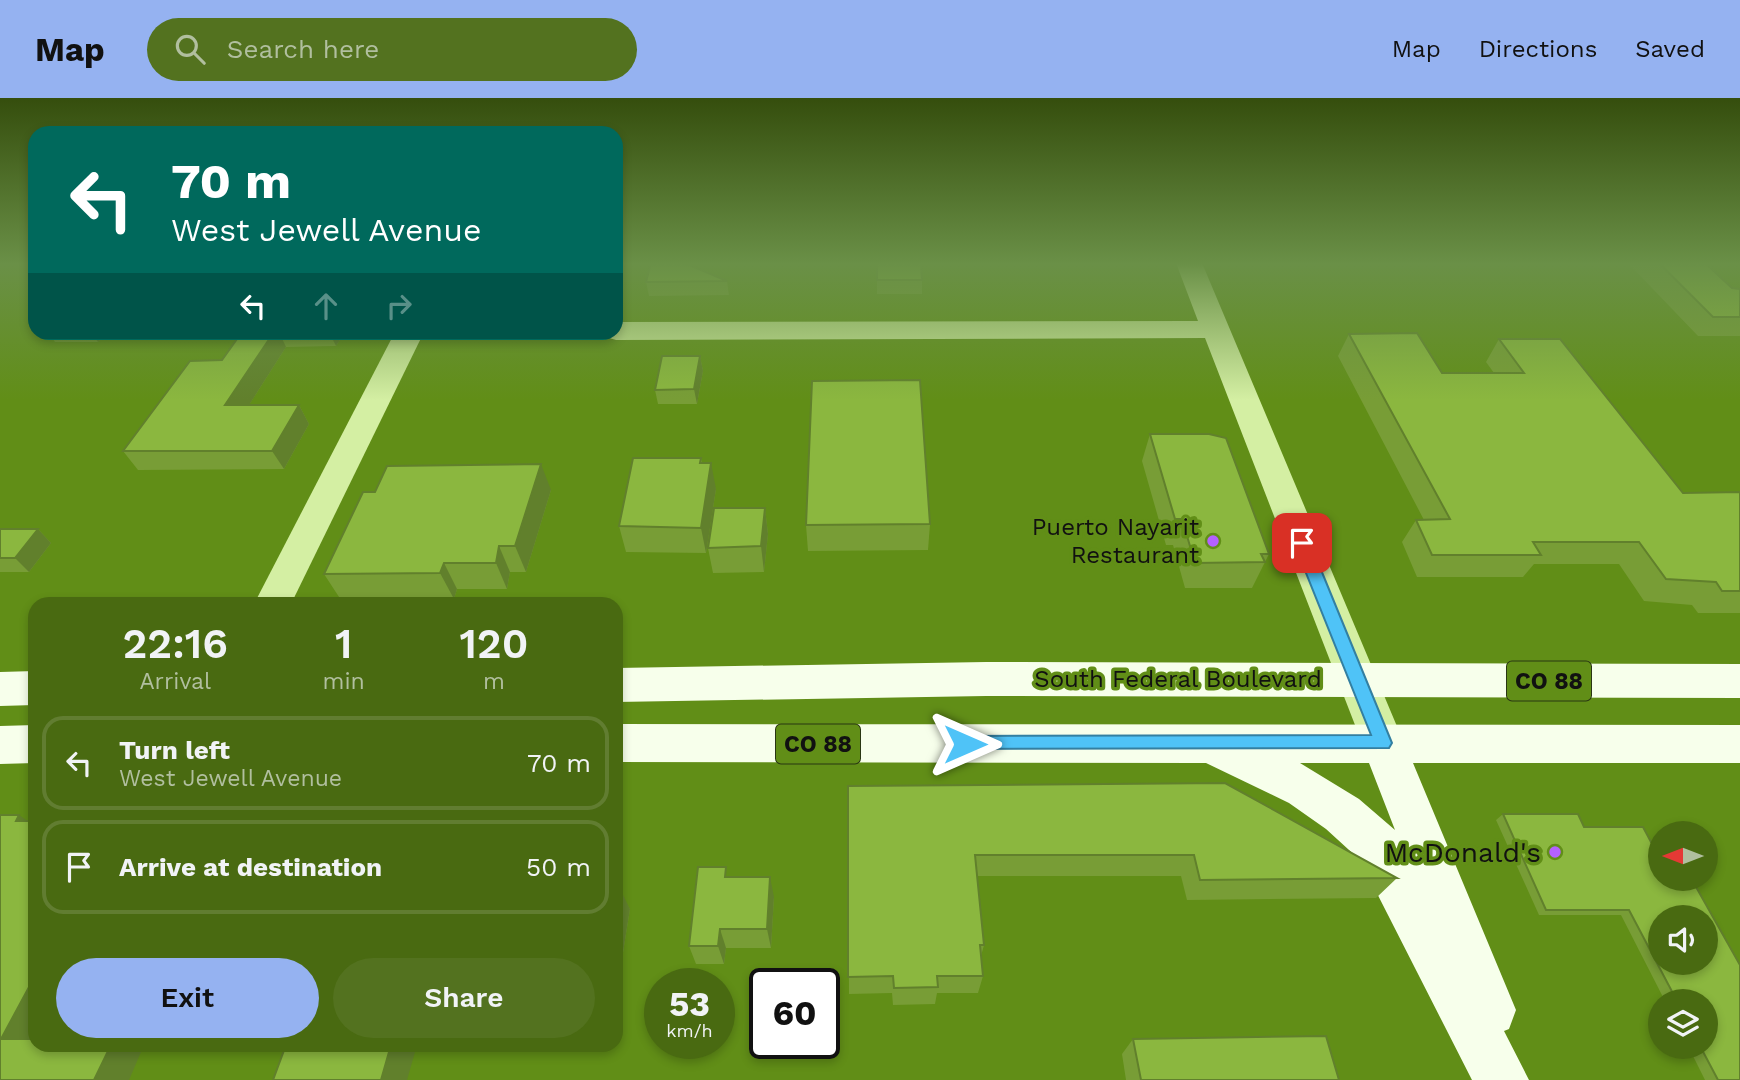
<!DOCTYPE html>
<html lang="en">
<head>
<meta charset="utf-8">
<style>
  :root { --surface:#496a11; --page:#53721f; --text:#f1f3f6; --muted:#b1bf9f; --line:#617d31; --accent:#95b2f1 }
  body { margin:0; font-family:"Work Sans",sans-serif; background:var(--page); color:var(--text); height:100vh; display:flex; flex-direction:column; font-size:26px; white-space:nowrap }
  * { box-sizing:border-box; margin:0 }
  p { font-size:23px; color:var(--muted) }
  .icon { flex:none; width:38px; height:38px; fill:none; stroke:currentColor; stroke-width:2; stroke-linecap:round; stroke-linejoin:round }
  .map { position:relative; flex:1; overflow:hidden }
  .details { position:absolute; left:28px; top:499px; width:595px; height:455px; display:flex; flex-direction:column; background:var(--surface); border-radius:21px; box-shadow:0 4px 10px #0003 }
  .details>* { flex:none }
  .banner { position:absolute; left:28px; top:28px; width:595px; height:214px; border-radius:21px; box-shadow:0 4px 10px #0003; background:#00695c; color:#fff; overflow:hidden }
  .needle { width:46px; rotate:270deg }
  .fabs { position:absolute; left:1648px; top:723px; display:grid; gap:14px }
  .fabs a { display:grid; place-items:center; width:70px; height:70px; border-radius:50%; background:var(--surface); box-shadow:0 4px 10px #0003; font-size:35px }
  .speed { position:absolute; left:644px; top:870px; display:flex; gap:14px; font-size:35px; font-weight:700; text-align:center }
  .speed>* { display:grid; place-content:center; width:91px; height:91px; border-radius:50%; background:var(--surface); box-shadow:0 4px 10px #0003; line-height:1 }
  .speed small { font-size:18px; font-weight:400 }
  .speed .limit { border:4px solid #111; border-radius:10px; background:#fff; color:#111 }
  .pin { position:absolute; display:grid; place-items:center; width:60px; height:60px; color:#fff; margin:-30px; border-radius:14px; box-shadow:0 4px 10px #0006 }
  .me { position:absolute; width:77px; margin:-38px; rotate:90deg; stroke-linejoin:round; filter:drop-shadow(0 0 5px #0008) }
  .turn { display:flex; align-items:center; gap:24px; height:147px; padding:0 28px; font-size:32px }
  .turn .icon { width:91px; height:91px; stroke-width:2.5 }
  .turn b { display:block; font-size:49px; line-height:60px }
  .lanes { display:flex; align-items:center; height:66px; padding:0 28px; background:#0003; justify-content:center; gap:35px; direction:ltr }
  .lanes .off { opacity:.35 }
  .eta { display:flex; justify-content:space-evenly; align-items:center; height:119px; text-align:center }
  .eta b { font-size:42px; font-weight:600; line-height:49px }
  .primary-button { display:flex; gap:14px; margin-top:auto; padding:14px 28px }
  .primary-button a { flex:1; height:80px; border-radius:42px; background:var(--accent); color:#111; font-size:28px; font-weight:600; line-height:80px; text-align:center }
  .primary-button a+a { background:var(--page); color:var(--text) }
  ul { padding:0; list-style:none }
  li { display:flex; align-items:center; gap:21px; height:94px; margin:0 14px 10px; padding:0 14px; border:4px solid var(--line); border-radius:21px }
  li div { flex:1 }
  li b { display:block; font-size:26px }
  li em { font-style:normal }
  header { display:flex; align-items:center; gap:42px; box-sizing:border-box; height:98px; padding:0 35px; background:var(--accent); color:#111 }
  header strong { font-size:33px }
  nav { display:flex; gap:38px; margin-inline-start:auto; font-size:24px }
  .search { width:490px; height:63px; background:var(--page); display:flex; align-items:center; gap:18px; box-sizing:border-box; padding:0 24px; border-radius:38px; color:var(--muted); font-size:26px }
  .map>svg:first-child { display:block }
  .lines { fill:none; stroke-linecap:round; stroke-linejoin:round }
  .minor { fill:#d4efa3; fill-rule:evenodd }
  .major { fill:#f7ffeb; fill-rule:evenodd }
  .wall { fill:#789d36 }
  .shaded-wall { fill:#61802c }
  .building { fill:#8bb73f; stroke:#61802c; stroke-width:2; fill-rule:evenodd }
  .route { fill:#4fc3f7; stroke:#337fa1; stroke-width:2 }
  .poi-dot { fill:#b461ff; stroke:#618e17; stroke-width:2.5 }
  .labels { text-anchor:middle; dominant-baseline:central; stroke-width:7; stroke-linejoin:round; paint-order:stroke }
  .shield { fill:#618e17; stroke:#293613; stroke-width:2 }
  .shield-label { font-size:23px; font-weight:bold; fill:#111 }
  .poi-label { font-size:24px; fill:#111; stroke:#618e17; text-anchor:end }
  .street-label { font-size:24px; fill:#111; stroke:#618e17 }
  .near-poi-label { font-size:28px; fill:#111; stroke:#618e17; text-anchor:end }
</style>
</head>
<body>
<header>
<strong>Map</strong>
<div class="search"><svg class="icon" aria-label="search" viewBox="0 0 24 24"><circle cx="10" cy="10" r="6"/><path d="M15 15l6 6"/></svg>Search here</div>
<nav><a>Map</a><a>Directions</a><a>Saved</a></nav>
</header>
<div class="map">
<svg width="1740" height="982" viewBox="0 0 1740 982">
  <rect width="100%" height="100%" fill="#618e17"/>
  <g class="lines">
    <g class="minor">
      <path d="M1176,165H1202L1404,645L1398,658L1383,663L1368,658L1362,645L1205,240L616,242L606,239L603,234H616V224L1198,223Z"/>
      <path d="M395,234H424L291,506H254Z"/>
    </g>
    <g class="major">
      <path d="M986,564L1740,566V600L986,598L616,604V570Z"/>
      <path d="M35,573V607L0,608V574Z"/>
      <path d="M616,626L1740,627V665H1413L1516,912L1509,931L1504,933L1529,982H1472L1360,762L1326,731L1289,705L1206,665L616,664ZM1300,665H1369L1395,732L1359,701Z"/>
      <path d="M35,627V665L0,666V628Z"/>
    </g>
  </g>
  <g class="wall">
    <path d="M877,165L922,182V196H877Z"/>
    <path d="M1628,165H1705L1732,190L1740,191V238H1698Z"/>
    <path d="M727,183L729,197L649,198L646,184Z"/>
    <path d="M48,234H106L98,244H55Z"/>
    <path d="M242,234H350L346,242H340L336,248L286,249L249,307H299L309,326L284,371L138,372L123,353L222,262Z"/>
    <path d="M1349,236L1442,275H1494L1486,264L1499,241L1683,395L1740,394V515H1698L1692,507L1644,503L1619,466H1534L1523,479H1417L1402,444L1416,422H1424L1338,258Z"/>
    <path d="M700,258L703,273L697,306H658L655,292Z"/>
    <path d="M1150,336L1269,456L1252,490H1185L1173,447H1166L1142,363Z"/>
    <path d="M701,360L702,365L716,391L706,455L626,454L619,428Z"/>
    <path d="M551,392L526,474H510L507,491H457L454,501L341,502L324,476L375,394Z"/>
    <path d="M765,410L768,436L764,474L713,475L708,450Z"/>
    <path d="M930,426L928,452L808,453L806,427Z"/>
    <path d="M0,431H38L51,445L29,474H0Z"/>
    <path d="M848,688L1397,780L1376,800L1187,802L1181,778H977L984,847L981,858L983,878L978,895H937L935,906L893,907L892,895L849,896Z"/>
    <path d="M1503,716L1584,729L1651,744L1740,982H1705L1688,948H1706V903H1665L1621,817H1539L1496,722Z"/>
    <path d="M729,779L774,799L771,850H726L724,866H696L689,848Z"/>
    <path d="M616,791L630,811L621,867H616Z"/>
    <path d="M1133,941L1339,982H1126L1122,956Z"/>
  </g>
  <g class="shaded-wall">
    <path d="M91,234H106L98,244Z"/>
    <path d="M274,234H279L286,249L237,326L225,307Z"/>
    <path d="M329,234H336L340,242L336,248Z"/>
    <path d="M342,234H350L346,242Z"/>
    <path d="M700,258L703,273L697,306L694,291Z"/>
    <path d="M299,307L309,326L284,371L272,353Z"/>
    <path d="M711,365L716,391L706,455L701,430Z"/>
    <path d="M541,366L551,392L526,474L515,448Z"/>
    <path d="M765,410L768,436L764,474L761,448Z"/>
    <path d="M38,431L51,445L29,474L15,460Z"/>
    <path d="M499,448L510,474L507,491L496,465Z"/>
    <path d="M444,465L457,491L454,501L440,475Z"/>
    <path d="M19,717L35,728L16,723Z"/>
    <path d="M770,779L774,799L771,850L767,831Z"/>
    <path d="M620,791L630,811L621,867L616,858V815Z"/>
    <path d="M720,831L726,850L724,866L718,848Z"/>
    <path d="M35,878V947L1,941Z"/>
    <path d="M111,947H125L141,954L129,982H94Z"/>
    <path d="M391,947H417L407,982H381Z"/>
  </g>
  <g class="building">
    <path d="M651,165H685L727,183L646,184Z"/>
    <path d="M877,165H921L922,182H877Z"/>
    <path d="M1659,165H1705L1732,190L1740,191V219H1713Z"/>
    <path d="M242,234H274L225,307H299L272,353H123L190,263L222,262Z"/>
    <path d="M1417,235L1442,275H1524L1499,241H1560L1683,395L1740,394V493H1722L1716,484L1666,481L1639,444H1533L1541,457H1432L1416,422L1450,421L1349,236Z"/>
    <path d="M662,258H700L694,291L655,292Z"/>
    <path d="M920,282L930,426L806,427L812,283Z"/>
    <path d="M1150,336H1209L1226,340L1269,456H1261L1265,464L1195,465L1182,421H1175Z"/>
    <path d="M633,360H701L700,365H711L701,430L619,428Z"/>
    <path d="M541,366L515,448H499L496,465H444L440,475L324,476L363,394H375L387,368Z"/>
    <path d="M714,410H765L761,448L708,450Z"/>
    <path d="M0,431H38L15,460H0Z"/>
    <path d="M1225,685L1397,780L1200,782L1194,757H975L984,847H980L983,878H937L938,889L894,890L893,878L848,879V688Z"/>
    <path d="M1503,716H1578L1584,729H1643L1651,744H1661V780H1691L1740,867V982H1718L1700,948H1706V903H1677L1629,812H1546ZM1661,819H1706V864H1661Z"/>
    <path d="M0,717H19L16,723H35V878L1,941H35V947H111L94,982H0Z"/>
    <path d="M698,769H726L725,779H770L767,831H720L718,848H689Z"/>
    <path d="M616,791H620L616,815Z"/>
    <path d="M1326,938L1339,982H1141L1133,941Z"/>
    <path d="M286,947H391L381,982H273Z"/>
  </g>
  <linearGradient id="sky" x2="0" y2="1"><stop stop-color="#354e0d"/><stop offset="0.55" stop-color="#6a9047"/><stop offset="1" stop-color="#6a9047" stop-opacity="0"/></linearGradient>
  <rect width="1740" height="302" fill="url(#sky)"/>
  <path class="route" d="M1302,439L1310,445L1392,645L1389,650L958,651L956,646L958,640L965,638L1371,637L1294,445Z"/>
  <g class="poi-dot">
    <circle cx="1213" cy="443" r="7"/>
    <circle cx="1555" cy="754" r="7"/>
  </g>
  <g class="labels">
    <g class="shield">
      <rect x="1507" y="563.5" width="84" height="39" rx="5"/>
      <rect x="776" y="626.5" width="84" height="39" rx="5"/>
    </g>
    <g class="shield-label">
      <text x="1549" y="583">CO 88</text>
      <text x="818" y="646">CO 88</text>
    </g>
    <g class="poi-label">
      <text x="1199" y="429">Puerto Nayarit<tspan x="1199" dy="28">Restaurant</tspan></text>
    </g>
    <g class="street-label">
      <text x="1178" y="581">South Federal Boulevard</text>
    </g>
    <g class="near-poi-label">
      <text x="1541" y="754">McDonald's</text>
    </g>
  </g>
</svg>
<div class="fabs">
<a><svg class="needle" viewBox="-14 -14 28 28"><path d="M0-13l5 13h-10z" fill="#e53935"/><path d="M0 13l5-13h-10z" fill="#b1bf9f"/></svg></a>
<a><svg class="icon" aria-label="sound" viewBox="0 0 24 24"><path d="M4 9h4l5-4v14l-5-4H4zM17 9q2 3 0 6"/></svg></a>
<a><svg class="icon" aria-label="layers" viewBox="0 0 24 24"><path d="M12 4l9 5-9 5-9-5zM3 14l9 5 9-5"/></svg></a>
</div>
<div class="speed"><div>53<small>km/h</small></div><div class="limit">60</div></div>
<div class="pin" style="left:1302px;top:445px;background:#d93025"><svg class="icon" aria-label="arrive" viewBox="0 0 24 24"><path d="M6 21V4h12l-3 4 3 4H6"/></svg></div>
<svg class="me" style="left:965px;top:646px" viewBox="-20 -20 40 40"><path d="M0-17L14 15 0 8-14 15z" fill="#4fc3f7" stroke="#fff" stroke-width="4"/></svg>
<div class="banner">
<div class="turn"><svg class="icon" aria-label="left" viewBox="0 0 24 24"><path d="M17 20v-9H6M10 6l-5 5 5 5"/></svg><div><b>70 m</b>West Jewell Avenue</div></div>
<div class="lanes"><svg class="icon" aria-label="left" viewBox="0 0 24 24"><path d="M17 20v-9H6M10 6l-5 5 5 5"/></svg><svg class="icon off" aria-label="ahead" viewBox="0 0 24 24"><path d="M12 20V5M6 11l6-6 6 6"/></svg><svg class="icon off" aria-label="right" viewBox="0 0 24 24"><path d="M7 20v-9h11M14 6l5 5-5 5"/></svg></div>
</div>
<section class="details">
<div class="eta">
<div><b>22:16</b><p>Arrival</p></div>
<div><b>1</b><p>min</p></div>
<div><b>120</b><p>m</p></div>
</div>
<ul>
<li><svg class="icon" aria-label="left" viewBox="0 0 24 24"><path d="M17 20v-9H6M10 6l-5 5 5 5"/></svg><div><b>Turn left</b><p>West Jewell Avenue</p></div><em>70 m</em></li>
<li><svg class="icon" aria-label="arrive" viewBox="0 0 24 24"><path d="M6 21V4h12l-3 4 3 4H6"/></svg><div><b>Arrive at destination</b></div><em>50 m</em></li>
</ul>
<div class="primary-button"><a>Exit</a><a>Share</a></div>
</section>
</div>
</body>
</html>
